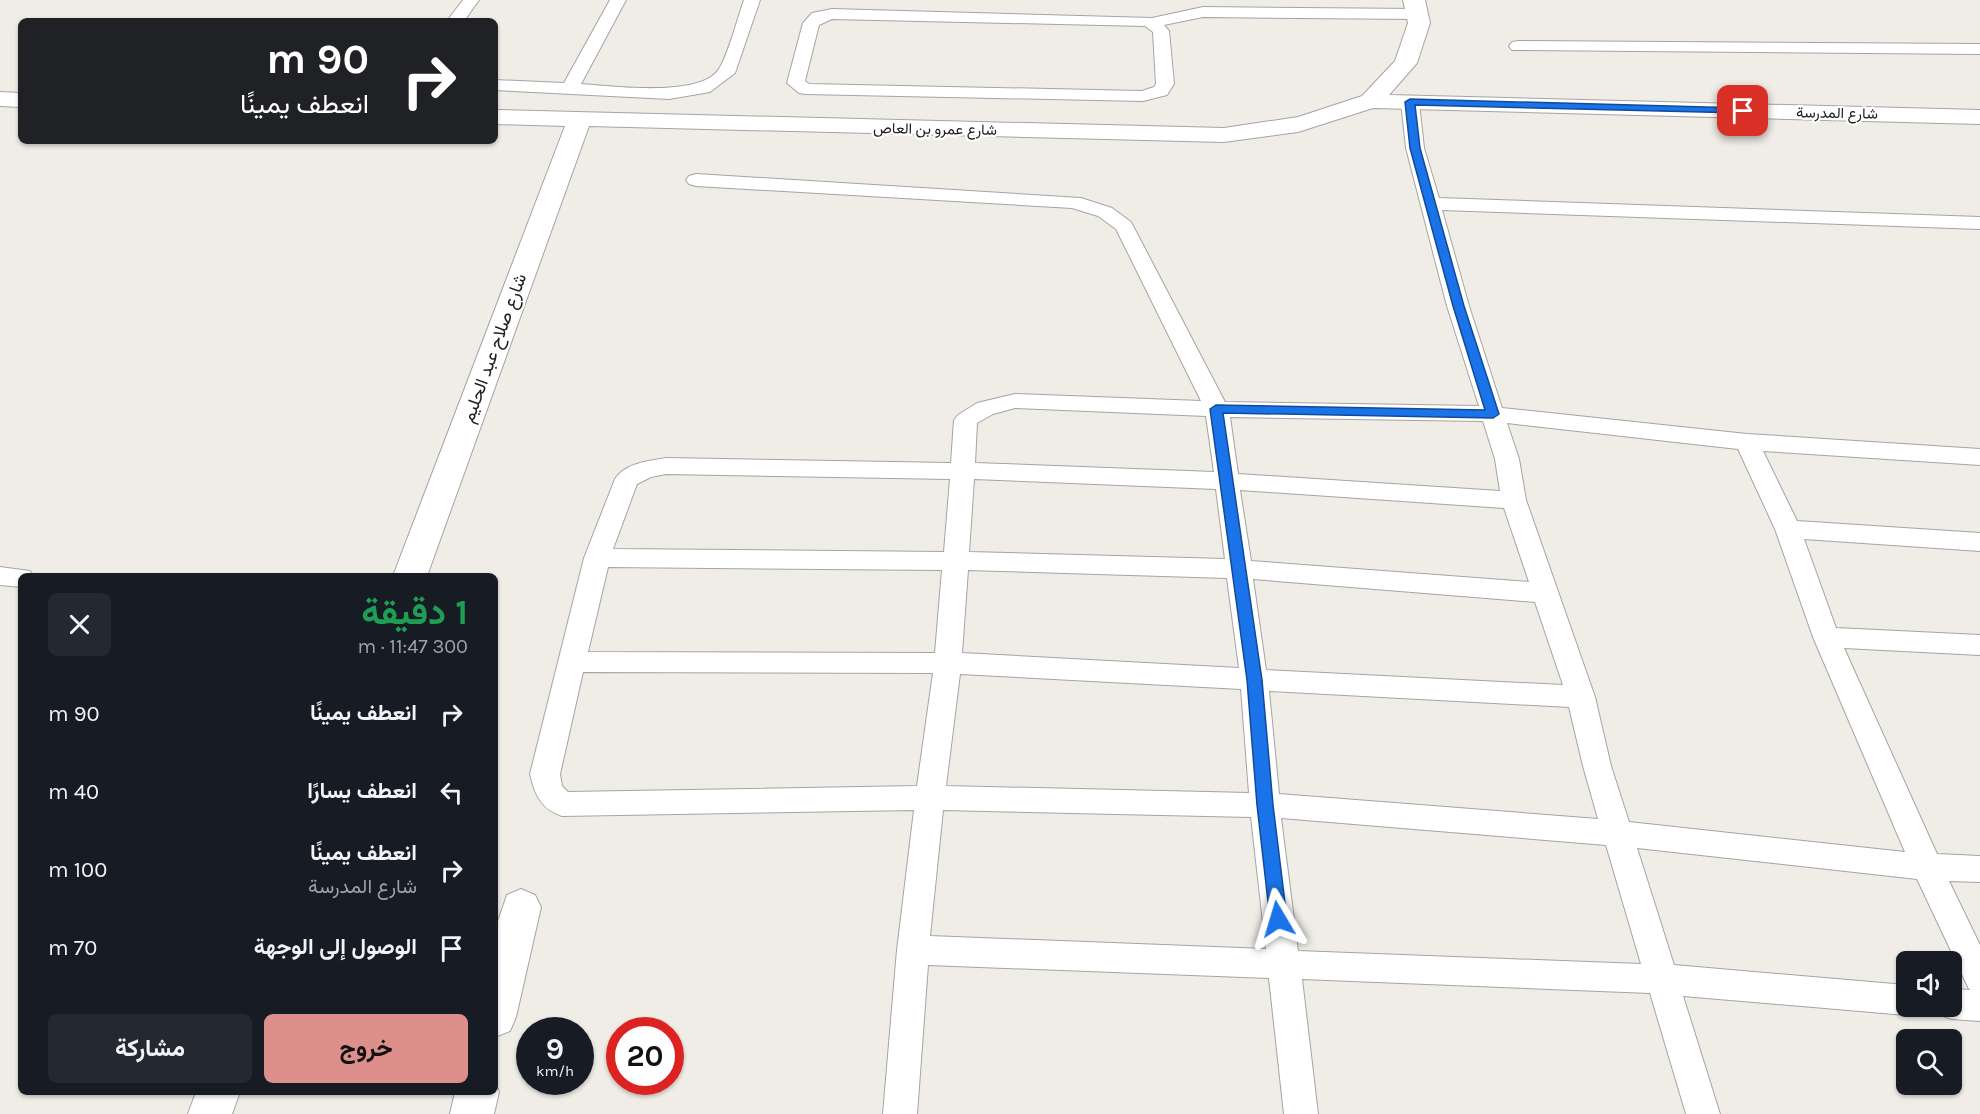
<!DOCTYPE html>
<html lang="ar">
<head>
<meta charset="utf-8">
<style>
  :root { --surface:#171b24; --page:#242831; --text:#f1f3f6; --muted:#9ea1a6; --accent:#dd8f8c }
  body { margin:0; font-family:Karla,Vazirmatn,sans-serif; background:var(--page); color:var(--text); direction:rtl; height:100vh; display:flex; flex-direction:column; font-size:22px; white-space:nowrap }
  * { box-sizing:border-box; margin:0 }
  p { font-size:20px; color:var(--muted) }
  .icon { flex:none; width:33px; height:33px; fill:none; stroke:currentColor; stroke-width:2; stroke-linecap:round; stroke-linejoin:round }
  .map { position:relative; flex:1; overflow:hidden; direction:ltr }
  .sheet { position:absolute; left:18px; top:573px; width:480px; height:522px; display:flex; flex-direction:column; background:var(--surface); border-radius:9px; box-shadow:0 2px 4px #0004; direction:rtl }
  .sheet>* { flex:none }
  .guide { position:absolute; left:18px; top:18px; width:480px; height:126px; border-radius:9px; box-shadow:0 2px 4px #0004; direction:rtl; background:#202124; color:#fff; overflow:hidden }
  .tools { position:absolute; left:1896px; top:951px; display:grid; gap:12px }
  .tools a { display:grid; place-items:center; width:66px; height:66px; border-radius:9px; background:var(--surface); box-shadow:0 2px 4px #0004; font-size:30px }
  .speed { position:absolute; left:516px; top:1017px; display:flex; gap:12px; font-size:30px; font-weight:700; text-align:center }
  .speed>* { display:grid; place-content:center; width:78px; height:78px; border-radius:50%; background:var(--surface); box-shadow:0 2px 4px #0004; line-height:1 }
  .speed small { font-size:15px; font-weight:400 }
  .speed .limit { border:9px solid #d22; background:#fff; color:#111 }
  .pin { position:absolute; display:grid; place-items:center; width:51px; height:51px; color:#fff; margin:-26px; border-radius:12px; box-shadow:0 3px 9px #0006 }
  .me { position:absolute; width:66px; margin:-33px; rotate:353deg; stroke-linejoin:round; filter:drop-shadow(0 0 4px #0008) }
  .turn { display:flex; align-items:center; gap:21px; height:126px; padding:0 30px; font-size:27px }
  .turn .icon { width:78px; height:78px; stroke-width:2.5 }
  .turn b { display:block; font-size:42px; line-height:51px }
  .round { display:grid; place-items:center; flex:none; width:63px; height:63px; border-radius:9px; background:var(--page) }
  .summary { display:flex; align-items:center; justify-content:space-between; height:102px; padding:0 30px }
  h1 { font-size:36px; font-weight:700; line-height:45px; color:#1e9e55 }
  .cta { display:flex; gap:12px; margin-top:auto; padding:12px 30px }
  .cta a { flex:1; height:69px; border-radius:9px; background:var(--accent); color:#111; font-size:24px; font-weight:700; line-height:69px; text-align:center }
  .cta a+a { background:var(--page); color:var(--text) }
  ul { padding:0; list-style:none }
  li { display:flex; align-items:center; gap:18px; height:78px; padding:0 30px }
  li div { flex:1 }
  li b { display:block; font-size:22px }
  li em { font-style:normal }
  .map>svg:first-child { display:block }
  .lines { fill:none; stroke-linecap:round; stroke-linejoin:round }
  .service-casing { stroke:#a4a4a4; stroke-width:2 }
  .minor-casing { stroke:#a4a4a4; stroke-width:2 }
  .service { fill:#fff; fill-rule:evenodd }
  .minor { fill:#fff; fill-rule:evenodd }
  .route { fill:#1a73e8; stroke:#114b97; stroke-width:1.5 }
  .labels { text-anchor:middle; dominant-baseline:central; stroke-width:4.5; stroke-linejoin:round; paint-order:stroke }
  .far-street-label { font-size:15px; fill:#202020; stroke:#fff }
  .street-label { font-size:18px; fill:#202020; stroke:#fff }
</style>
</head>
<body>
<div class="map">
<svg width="1980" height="1114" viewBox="0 0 1980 1114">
  <rect width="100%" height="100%" fill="#f0ede7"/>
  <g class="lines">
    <defs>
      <g id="service">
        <path d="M463,0H479L464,21H447Z"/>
        <path d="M610,0H626L581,84C613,86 700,98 719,69C728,55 738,17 744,0H760L735,73L710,92L669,99L495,90V80L564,83Z"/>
        <path d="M1203,7L1417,9L1425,14L1417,19L1203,17L1164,25L1169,31L1174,84L1167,95L1143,101L805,94L799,93L787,83L803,23L812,13L832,9L1152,18ZM832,19L1145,26L1153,32L1156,84L1154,87L1142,91L809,84L805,81L819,25Z"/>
        <path d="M1518,41L1980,44V54L1512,50L1509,46L1512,42Z"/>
        <path d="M1410,97L1416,98L1419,102L1424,148L1439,198L1980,217V229L1442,210L1469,306L1502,408L1747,434L1980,449V465L1763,451L1797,521L1980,533V551L1804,539L1836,628L1980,635V655L1844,648L1937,854L1980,856V882L1949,881L1980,945V1021L1952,1019L1940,1015L1937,1006H1952V989L1971,990L1969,989L1917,879L1637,848L1674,965L1906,985V1006H1919L1918,1011L1906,1015L1683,996L1720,1114H1686L1650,993L1302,979L1318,1114H1284L1269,978L928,965L917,1114H883L897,950L914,810L562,816C541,809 535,795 530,774L584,558L615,479C625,463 649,461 666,458L951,463L954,420L958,415L977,403L1015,394L1201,401L1116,229L1098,216L1072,208L696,186L689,184L686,180L689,176L696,174L1081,198L1112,208L1131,222L1225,402L1479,406L1447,306L1406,148L1401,102L1404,98ZM1015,408L1206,416L1214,472L975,463L977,423L993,414ZM1230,417L1483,421L1495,459L1500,491L1238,474ZM1507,423L1738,449L1775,529L1813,637L1905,852L1629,822L1611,766L1595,697L1526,500L1519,459ZM666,474L950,479L944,552L613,549L637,484L651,477ZM974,479L1216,489L1225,559L969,552ZM1240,490L1504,508L1529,582L1251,561ZM608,567L942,570L935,653L588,652ZM968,570L1227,578L1239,668L962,653ZM1253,579L1535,602L1563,685L1266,670ZM583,672L933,673L917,786L568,792L562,786L560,774ZM960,674L1241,689L1249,793L946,786ZM1269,691L1569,707L1583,766L1598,819L1279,794ZM943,810L1251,817L1266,949L930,936ZM1281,818L1606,845L1641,964L1298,951Z"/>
        <path d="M0,567L30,571L33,576H21V587L0,585Z"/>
      </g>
      <g id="minor">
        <path d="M1403,0H1425L1430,23L1417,63L1389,95L1980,110V124L1373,108L1298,132L1224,142L589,126L427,576H393L565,126L495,124V110L1224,128L1298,117L1362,96L1395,61L1408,23Z"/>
        <path d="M0,92L21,93V107L0,106Z"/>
        <path d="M521,889L535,895L541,907L516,1017L510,1031L495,1037V930L507,895Z"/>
        <path d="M495,1082L499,1092L494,1114H450L455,1092H495Z"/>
        <path d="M196,1092H240L232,1114H188Z"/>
      </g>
    </defs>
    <use href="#service" class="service-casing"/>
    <use href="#minor" class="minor-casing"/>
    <use href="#service" class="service"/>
    <use href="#minor" class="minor"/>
  </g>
  <path class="route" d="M1410,99L1743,108L1747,111L1743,113L1415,105L1420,148L1464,306L1499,414L1493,418L1223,413L1262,680L1273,805L1287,919L1284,925L1278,927L1272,925L1270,919L1257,805L1247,680L1210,409L1216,405L1485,410L1453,306L1410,148L1405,102Z"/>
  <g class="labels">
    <g class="far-street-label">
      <text transform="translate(1837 113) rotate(1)">شارع المدرسة</text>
      <text transform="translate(935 129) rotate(1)">شارع عمرو بن العاص</text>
    </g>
    <g class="street-label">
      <text transform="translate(494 348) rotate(-70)">شارع صلاح عبد الحليم</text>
    </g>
  </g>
</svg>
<div class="tools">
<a><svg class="icon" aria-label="sound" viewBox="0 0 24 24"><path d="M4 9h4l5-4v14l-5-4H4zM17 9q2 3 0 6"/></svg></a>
<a><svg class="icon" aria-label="search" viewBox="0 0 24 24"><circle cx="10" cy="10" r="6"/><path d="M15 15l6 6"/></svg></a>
</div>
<div class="speed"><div>9<small>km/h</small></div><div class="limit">20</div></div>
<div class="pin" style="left:1743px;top:111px;background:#d93025"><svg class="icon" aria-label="arrive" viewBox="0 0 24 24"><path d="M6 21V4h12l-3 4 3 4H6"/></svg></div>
<svg class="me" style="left:1278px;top:919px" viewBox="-20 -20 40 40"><path d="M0-17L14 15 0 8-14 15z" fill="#1a73e8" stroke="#fff" stroke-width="4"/></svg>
<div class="guide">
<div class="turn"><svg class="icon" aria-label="right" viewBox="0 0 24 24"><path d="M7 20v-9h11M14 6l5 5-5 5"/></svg><div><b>90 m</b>انعطف يمينًا</div></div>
</div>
<section class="sheet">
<div class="summary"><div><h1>1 دقيقة</h1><p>300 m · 11:47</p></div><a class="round"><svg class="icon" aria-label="close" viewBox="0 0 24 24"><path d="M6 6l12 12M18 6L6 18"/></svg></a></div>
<ul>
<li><svg class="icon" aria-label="right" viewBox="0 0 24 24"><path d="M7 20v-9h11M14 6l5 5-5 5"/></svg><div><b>انعطف يمينًا</b></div><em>90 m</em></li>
<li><svg class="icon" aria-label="left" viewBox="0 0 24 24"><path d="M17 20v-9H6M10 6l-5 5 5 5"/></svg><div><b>انعطف يسارًا</b></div><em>40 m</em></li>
<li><svg class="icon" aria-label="right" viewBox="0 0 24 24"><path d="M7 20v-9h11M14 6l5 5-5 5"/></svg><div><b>انعطف يمينًا</b><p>شارع المدرسة</p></div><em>100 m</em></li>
<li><svg class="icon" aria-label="arrive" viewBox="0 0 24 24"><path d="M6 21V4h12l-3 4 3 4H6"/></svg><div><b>الوصول إلى الوجهة</b></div><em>70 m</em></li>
</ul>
<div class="cta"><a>خروج</a><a>مشاركة</a></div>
</section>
</div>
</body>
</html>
